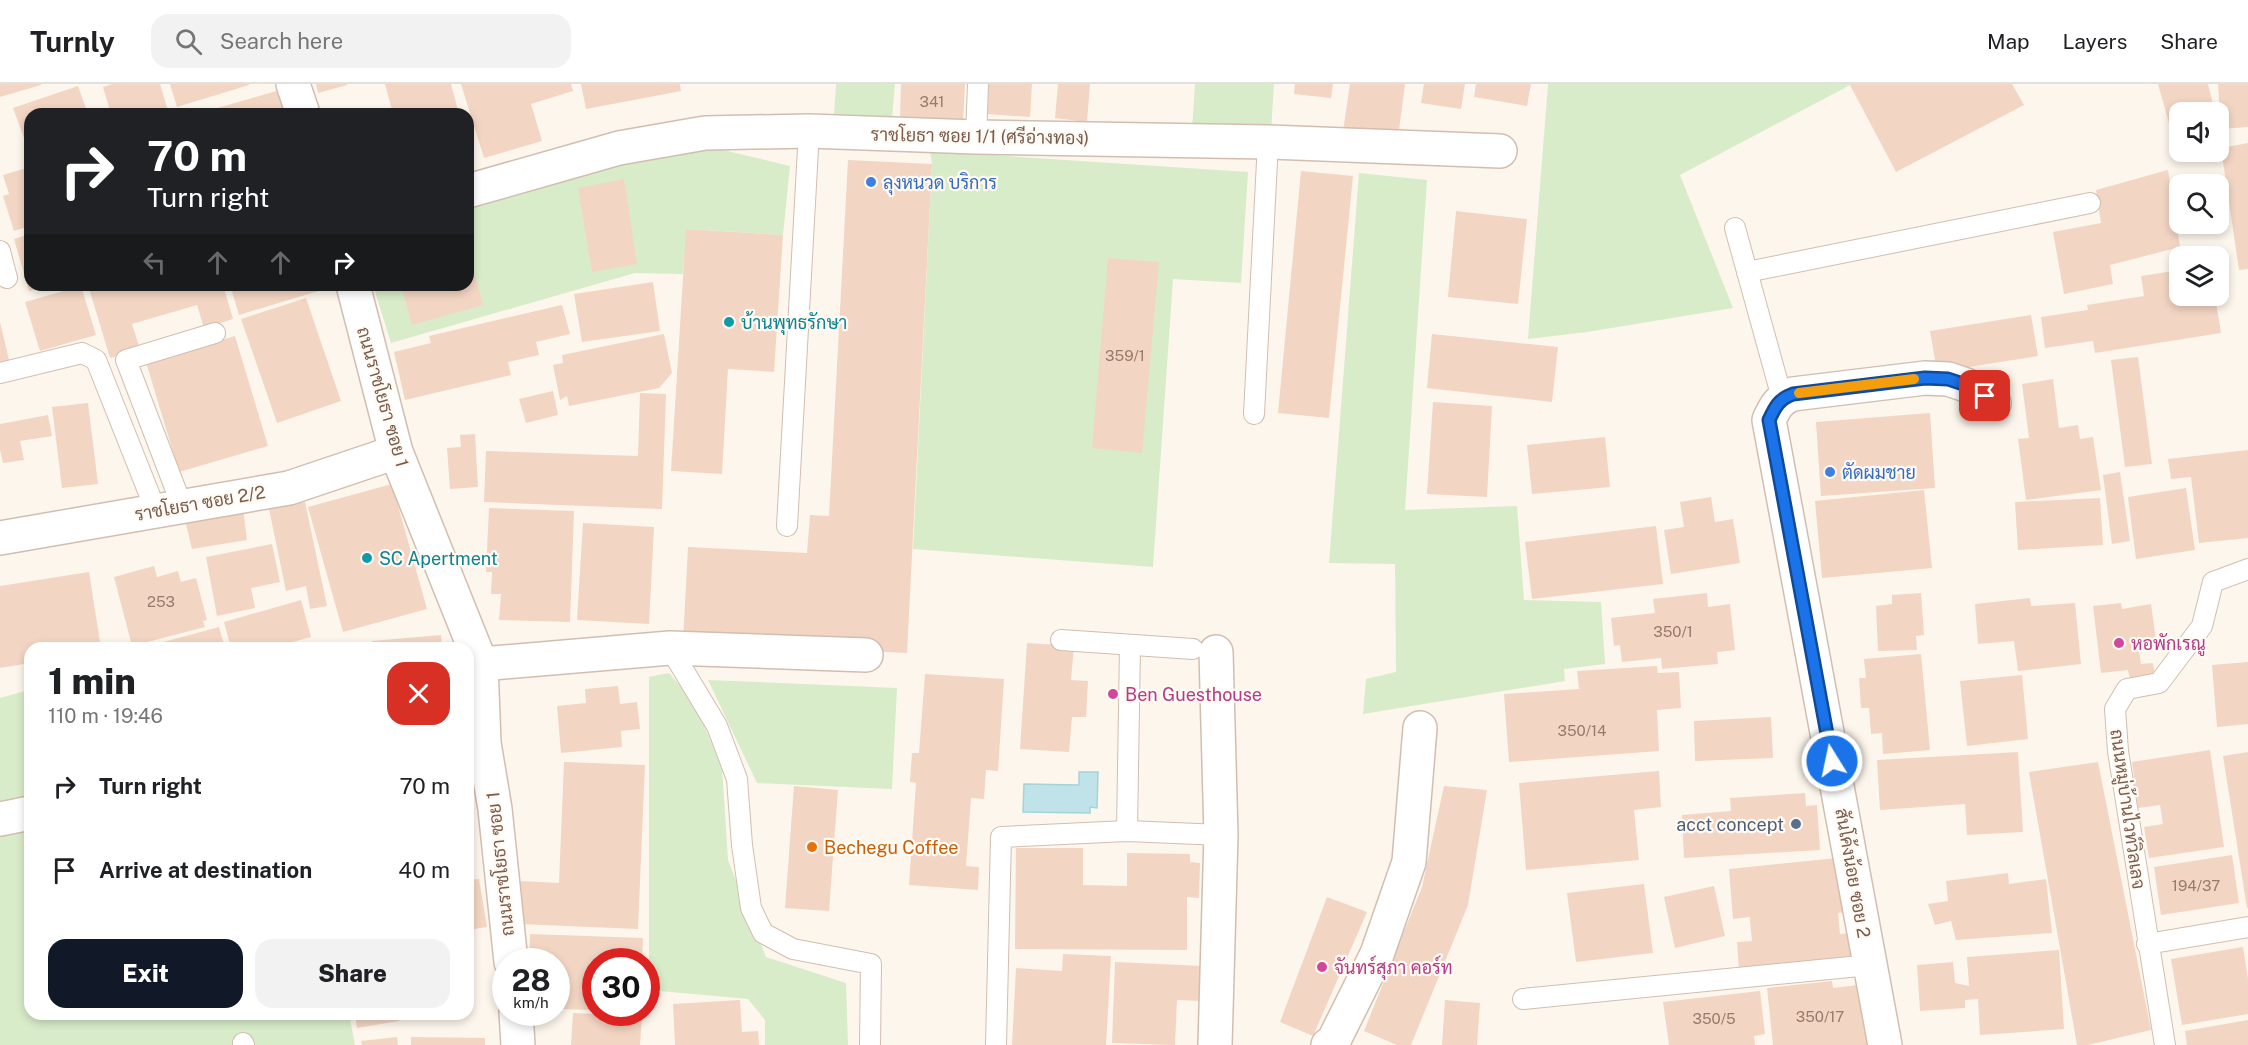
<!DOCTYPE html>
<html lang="en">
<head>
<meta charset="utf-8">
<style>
  :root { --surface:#fff; --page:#f2f2f2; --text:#202124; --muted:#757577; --line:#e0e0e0; --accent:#111827 }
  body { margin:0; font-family:"Public Sans",Sarabun,sans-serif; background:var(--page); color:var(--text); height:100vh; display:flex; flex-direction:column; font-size:22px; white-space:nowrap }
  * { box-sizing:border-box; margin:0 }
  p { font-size:20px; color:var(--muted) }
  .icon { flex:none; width:33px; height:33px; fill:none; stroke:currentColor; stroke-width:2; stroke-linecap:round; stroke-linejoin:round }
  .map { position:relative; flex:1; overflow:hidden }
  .side { position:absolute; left:24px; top:558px; width:450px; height:378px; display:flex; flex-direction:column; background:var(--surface); border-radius:18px; box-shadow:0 3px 9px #0003 }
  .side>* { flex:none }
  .guide { position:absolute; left:24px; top:24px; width:450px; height:183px; border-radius:18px; box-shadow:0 3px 9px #0003; background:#202124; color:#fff; overflow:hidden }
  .controls { position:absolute; left:2169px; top:18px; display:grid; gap:12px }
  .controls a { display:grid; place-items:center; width:60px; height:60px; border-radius:12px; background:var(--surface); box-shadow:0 3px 9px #0003; font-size:30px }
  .speed { position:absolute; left:492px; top:864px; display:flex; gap:12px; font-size:30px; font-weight:700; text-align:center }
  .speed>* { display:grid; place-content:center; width:78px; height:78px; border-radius:50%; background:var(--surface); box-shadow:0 3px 9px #0003; line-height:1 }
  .speed small { font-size:15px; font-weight:400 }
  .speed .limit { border:9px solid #d22; background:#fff; color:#111 }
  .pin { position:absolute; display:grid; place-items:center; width:51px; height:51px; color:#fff; margin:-26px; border-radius:12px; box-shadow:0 3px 9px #0006 }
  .me { position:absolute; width:66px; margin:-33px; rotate:350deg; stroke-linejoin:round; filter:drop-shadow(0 0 4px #0008) }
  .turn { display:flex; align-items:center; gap:21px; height:126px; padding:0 24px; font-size:27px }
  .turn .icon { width:78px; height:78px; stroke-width:2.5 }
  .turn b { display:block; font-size:42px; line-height:51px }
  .lanes { display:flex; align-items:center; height:57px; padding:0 24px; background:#0003; justify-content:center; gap:30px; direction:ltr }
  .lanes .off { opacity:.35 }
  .round { display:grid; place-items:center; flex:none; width:63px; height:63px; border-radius:18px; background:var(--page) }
  .headline { display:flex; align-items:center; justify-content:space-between; height:102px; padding:0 24px }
  h1 { font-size:36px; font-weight:800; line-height:45px }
  .button { display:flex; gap:12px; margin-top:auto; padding:12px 24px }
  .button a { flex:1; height:69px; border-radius:18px; background:var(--accent); color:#fff; font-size:24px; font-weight:800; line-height:69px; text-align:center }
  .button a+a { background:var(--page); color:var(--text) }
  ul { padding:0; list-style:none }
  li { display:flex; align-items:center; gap:18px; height:84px; padding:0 24px }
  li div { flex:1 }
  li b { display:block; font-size:22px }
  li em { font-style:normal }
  header { display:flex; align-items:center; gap:36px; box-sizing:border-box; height:84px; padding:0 30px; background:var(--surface); border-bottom:2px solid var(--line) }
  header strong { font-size:28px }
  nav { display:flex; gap:33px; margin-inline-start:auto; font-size:21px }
  .search { width:420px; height:54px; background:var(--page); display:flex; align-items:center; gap:15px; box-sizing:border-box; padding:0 21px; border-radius:18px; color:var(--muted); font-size:22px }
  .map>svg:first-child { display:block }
  .green { fill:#d8ecc9 }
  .water { fill:#bfe3e8; stroke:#a5d3da; stroke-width:1.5 }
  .building { fill:#f3d5c3 }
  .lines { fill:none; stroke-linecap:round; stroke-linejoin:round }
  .service-casing { stroke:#d1beb0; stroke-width:22 }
  .minor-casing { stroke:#d1beb0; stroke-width:36 }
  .service { stroke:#fff; stroke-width:20 }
  .minor { stroke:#fff; stroke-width:33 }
  .route-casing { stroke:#114b97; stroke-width:15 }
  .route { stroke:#1a73e8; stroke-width:10 }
  .slow { stroke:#f59e0b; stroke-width:10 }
  .shop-dot { fill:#3f7fe0; stroke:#fffaf3; stroke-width:2 }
  .culture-dot { fill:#0f9aa8; stroke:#fffaf3; stroke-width:2 }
  .hotel-dot { fill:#d1479c; stroke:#fffaf3; stroke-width:2 }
  .service-dot { fill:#5c6f8a; stroke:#fffaf3; stroke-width:2 }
  .food-dot { fill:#e8710a; stroke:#fffaf3; stroke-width:2 }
  .labels { text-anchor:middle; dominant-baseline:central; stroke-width:4.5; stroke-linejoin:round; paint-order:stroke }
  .number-label { font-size:15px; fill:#987a6a }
  .street-label { font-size:18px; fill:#7a5c4d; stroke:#fffaf3 }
  .shop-label { font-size:18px; fill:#366cbe; stroke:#fffaf3; text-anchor:start }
  .culture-label { font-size:18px; fill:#0d838f; stroke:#fffaf3; text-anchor:start }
  .hotel-label { font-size:18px; fill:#b23c85; stroke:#fffaf3; text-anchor:start }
  .service-label { font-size:18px; fill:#4e5e75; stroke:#fffaf3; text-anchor:end }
  .food-label { font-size:18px; fill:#c56008; stroke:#fffaf3; text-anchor:start }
</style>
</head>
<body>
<header>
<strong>Turnly</strong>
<div class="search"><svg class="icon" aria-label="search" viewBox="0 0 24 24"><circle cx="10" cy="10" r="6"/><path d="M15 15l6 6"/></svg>Search here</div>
<nav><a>Map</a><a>Layers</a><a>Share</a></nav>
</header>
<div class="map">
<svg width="2248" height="961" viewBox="0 0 2248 961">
  <rect width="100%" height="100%" fill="#fdf6ec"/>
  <g class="green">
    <path d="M836,0H895L892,34L834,31Z"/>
    <path d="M1195,0H1274L1271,48L1192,45Z"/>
    <path d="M1548,0H1852L1680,91L1733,224L1587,248L1528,255Z"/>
    <path d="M694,59L790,82L783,151L687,145L683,190L635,189L391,259L373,201H468V118Z"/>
    <path d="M930,67L1248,88L1241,199L1173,195L1153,483L913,465L932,80Z"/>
    <path d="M1359,89L1427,96L1405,426L1517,422L1524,516L1601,518L1605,580L1564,585L1565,597L1363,630L1366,595L1396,588L1395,480L1329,479Z"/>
    <path d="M669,589L694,618L722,684L728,776L766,873L846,899L848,961H765V936L748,915L649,906V593Z"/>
    <path d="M708,596L897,604L892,705L757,699Z"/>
    <path d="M25,607L30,624V930H349L355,961H0V614Z"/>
  </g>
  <path class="water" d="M1079,688H1098L1097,724L1090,723V729L1023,728L1024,700L1079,701Z"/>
  <g class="building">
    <path d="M0,0H41V1L0,13Z"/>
    <path d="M113,0H160L169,30H111L103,3Z"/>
    <path d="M170,0H249V1L177,23Z"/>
    <path d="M316,0H347V1L318,9Z"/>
    <path d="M385,0H451L459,30H393Z"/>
    <path d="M461,0H571L573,7L531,20L542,57L484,74Z"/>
    <path d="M581,0H680L681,7L586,25Z"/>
    <path d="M901,0H965L963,38L900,35Z"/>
    <path d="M987,0H1032L1030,33L986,30Z"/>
    <path d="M1058,0H1090L1087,38L1055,34Z"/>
    <path d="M1295,0H1333L1331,14L1294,10Z"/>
    <path d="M1350,0H1405L1398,54L1343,47Z"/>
    <path d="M1424,0H1465L1461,25L1421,19Z"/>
    <path d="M1476,0H1531L1527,22L1474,13Z"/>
    <path d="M1852,0H2012L2024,21L1896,88L1850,1Z"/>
    <path d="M2158,0H2208L2215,28H2180V38L2169,39Z"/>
    <path d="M2218,0H2248V43L2221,45Z"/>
    <path d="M78,2L88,30H30V52L24,54L13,24Z"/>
    <path d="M280,6L287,30H200V29Z"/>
    <path d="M2248,59V185L2239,186L2221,64Z"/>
    <path d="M469,65L474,86L468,88V66Z"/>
    <path d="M848,76L932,80L907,569L683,558L688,463L807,469L810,431L829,432Z"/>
    <path d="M30,83V142L14,147L3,112L9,110L3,91Z"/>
    <path d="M2168,86L2180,163L2110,181L2113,200L2064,210L2053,148L2101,139L2096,106Z"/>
    <path d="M1301,87L1353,92L1329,334L1278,329Z"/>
    <path d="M624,95L637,180L592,188L578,104Z"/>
    <path d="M1456,127L1527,135L1518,220L1448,213Z"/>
    <path d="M686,145L783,151L774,288L728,285L722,390L671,387Z"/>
    <path d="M30,150V201L48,202L29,207L14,155Z"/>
    <path d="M469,169L483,221L412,241L401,201H468Z"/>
    <path d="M1108,174L1159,178L1142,369L1092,364Z"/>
    <path d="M2180,186V212H2215L2221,249L2095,269L2093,257L2045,264L2041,233L2088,226L2087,221L2144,212L2141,192Z"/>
    <path d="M653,198L660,247L582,258L574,210Z"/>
    <path d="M88,201H223L233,235L204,244L197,221L132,240L140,265L110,274Z"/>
    <path d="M230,201H335V202L239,231Z"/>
    <path d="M81,202L96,251L40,267L25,218Z"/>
    <path d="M306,214L341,317L277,339L241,235Z"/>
    <path d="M562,221L570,250L536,258L539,271L508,278L511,291L405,316L394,268L431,259L429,252Z"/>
    <path d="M2031,231L2038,272L1937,288L1930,247Z"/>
    <path d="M0,238L10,280L0,282Z"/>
    <path d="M664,250L672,289L659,304L569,322L567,312L560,316L553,281L563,279L562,271Z"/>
    <path d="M1432,250L1558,263L1552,318L1427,304Z"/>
    <path d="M235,252L268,362L179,388L146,278Z"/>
    <path d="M2138,273L2152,380L2125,383L2111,276Z"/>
    <path d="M2053,295L2059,344L2078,341L2080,355L2093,353L2101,406L2026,416L2018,355L2029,354L2022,300Z"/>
    <path d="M553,307L558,331L526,339L519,315Z"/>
    <path d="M640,309L666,310L662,425L484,418L486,367L638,372Z"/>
    <path d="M1433,318L1492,322L1487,413L1427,410Z"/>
    <path d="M88,319L98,400L62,404L52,323Z"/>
    <path d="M1930,329L1935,404L1821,412L1816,338Z"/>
    <path d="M48,331L52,352L20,357L24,376L3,379L0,366V340Z"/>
    <path d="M475,350L478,403L450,405L447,364L461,363L460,351Z"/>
    <path d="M1605,353L1610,403L1532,410L1527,361Z"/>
    <path d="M2248,366V454L2199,459L2191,393L2171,395L2168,375Z"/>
    <path d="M2120,388L2130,457L2112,460L2103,391Z"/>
    <path d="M392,400L427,525L343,548L308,423Z"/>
    <path d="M2186,404L2195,466L2136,475L2128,413Z"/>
    <path d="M1924,406L1932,484L1822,494L1815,417Z"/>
    <path d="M1711,413L1715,438L1733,435L1740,479L1671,490L1664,446L1684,443L1680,418Z"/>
    <path d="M2100,414L2103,461L2018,466L2015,418Z"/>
    <path d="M305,418L327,522L310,525L306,502L286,507L269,425Z"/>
    <path d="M243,424L247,456L192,465L184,432Z"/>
    <path d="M489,424L574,427L570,538L499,536L501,510H491L492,488H486Z"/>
    <path d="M583,439L654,443L649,540L577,536Z"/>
    <path d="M1656,442L1663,500L1532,515L1525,458Z"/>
    <path d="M272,460L280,498L251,504L255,524L217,532L206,473Z"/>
    <path d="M154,482L157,493L178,487L181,498L196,494L207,536L203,537L205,543L132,562L114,493Z"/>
    <path d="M89,488L101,564H30V579L0,584V502Z"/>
    <path d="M1707,509L1708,523L1730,520L1735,566L1717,568L1718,580L1662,585L1661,574L1622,578L1620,561L1614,562L1611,534L1655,529L1653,515Z"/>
    <path d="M1921,509L1924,551L1916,552L1917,566L1878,567L1876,522L1892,520V511Z"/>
    <path d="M2030,514L2031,522L2075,519L2081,580L2018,587L2014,557L1978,560L1975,520Z"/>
    <path d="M301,516L311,553L271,564H231L224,538Z"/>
    <path d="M2121,519L2122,525L2151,520L2157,564L2139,566L2141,580L2153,579L2155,592L2130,595L2128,586L2101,589L2093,522Z"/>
    <path d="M219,543L225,564H145V563Z"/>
    <path d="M441,551L442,564H373L372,557Z"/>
    <path d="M1027,559L1074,562L1071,596L1088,597L1086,633H1072L1069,668L1020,665Z"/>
    <path d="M1921,570L1930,666L1883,670L1882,649L1871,650L1869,624H1861L1859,594H1866L1864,575Z"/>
    <path d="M2248,578V640L2217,643L2212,581Z"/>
    <path d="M1657,582L1658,589L1679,588L1681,624L1657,626L1659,667L1509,678L1504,610L1579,605L1577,587Z"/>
    <path d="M925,590L1004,595L998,687L986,686L984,715L971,714L966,782L979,783L978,806L909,801L916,699L910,698L912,669H919Z"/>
    <path d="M2022,591L2028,655L1967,662L1960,597Z"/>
    <path d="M618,602L620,620L637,618L640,645L621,647L622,663L561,669L557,622L586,619L585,605Z"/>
    <path d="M1771,633L1773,674L1695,677L1694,637Z"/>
    <path d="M2210,666L2224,763L2149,774L2144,743L2163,740L2160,721L2138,724L2132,678Z"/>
    <path d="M2018,668L2023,748L1967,751L1965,720L1880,726L1877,676Z"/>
    <path d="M2248,668V824H2247L2223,672Z"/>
    <path d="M564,678L645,681L638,845L519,840L521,797L559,799Z"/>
    <path d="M2098,678L2151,946L2088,961H2077L2029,688Z"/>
    <path d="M1659,687L1661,723L1634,726L1639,776L1526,786L1519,699Z"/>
    <path d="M794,702L838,706L829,827L785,824Z"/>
    <path d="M1444,702L1487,706L1468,821L1411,961H1397L1364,947L1422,803Z"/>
    <path d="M1805,709L1806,722L1817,721L1820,766L1684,774L1682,731L1731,727L1730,714Z"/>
    <path d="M1016,764H1083V801L1127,802V769L1190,770V778L1200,779L1199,814L1187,813V866L1015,865Z"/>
    <path d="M2232,771L2239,819L2161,831L2154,783Z"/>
    <path d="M1847,773L1852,827L1838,829L1840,850L1851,849L1853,877L1739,886L1737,858L1752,857L1750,837V833L1733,835L1729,785Z"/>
    <path d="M2008,789L2009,800L2046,795L2052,849L1956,856L1951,837L1935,841L1928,820L1948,817L1946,797Z"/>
    <path d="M479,795L487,843L468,846V796Z"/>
    <path d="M1644,800L1653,869L1576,878L1567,809Z"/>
    <path d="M1714,802L1725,852L1675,864L1664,813Z"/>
    <path d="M1327,813L1367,828L1313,952L1280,938Z"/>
    <path d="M530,850L643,854L642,878H596V926L556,925V878H529Z"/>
    <path d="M2243,863L2248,895V930L2182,941L2171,875Z"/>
    <path d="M2059,866L2064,945L1980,951L1978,915L1965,916V924L1920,927L1917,881L1953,878L1955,899L1969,902L1967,873Z"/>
    <path d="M1063,870L1111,872L1106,961H1012L1016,884L1062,887Z"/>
    <path d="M1115,878L1203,882L1202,917L1177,916L1175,961L1112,959Z"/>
    <path d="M1832,897L1833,904L1866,900L1873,961H1773L1767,904Z"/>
    <path d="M1760,907L1765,950L1754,952L1755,961H1669L1663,918Z"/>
    <path d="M740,916L742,948L758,947L759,961H675L673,920Z"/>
    <path d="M1445,916L1480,919L1477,961H1442Z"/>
    <path d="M573,929L642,932L640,961H571Z"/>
    <path d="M355,930H398L399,937L357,944Z"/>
    <path d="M2248,936V961H2187L2185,947Z"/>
    <path d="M397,953L398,961H362L361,957Z"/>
    <path d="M411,953L485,954V961H411Z"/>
  </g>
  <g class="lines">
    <defs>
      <g id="service">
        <path d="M976,53L978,0"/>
        <path d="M1735,144L1782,314"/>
        <path d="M0,167L7,194"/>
        <path d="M1747,188L2090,119"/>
        <path d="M0,289L82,269L96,276L156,427"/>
        <path d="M1254,330L1268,58"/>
        <path d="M182,422L126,276L215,249"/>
        <path d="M787,442L809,47"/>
        <path d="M1061,556L1193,565"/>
        <path d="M670,564L717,642L737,695L742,761L751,824L763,849L793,865L871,880L870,961"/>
        <path d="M1127,747L1130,561"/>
        <path d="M2147,860L2248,843"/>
        <path d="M1523,915L1870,881"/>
        <path d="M243,959L244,961"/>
        <path d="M996,961L1001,753L1127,747L1221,751"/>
        <path d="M2165,961L2118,667L2115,625L2127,605L2159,599L2202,542L2213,498L2248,485"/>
      </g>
      <g id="minor">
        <path d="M293,0L303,30"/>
        <path d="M468,107L619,64L705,49L809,47L976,53L1268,58L1500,67"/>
        <path d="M353,201L396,368L481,580L484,659L495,725L511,878"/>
        <path d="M0,454L289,404L396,368"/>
        <path d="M481,580L670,564L866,571"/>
        <path d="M0,735L30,729"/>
        <path d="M516,928L518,961"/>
        <path d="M1215,961L1221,751L1216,568"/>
        <path d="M1328,961L1332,960L1377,870L1409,778L1420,644"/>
        <path d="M1885,961L1769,336C1775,323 1779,315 1793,310L1925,294L1948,295L1966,301L1994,319"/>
      </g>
    </defs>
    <use href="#service" class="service-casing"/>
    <use href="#minor" class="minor-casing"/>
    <use href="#service" class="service"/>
    <use href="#minor" class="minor"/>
  </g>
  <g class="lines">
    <defs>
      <path id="route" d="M1832,677L1769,336C1775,323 1779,315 1793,310L1925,294L1948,295L1966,301L1985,312"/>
    </defs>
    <use href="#route" class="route-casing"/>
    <use href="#route" class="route"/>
    <path class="slow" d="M1799,309L1914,295"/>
  </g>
  <g class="shop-dot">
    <circle cx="871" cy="98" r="6"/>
    <circle cx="1830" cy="388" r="6"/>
  </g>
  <g class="culture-dot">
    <circle cx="729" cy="238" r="6"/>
    <circle cx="367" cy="474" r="6"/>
  </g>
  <g class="hotel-dot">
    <circle cx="2119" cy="559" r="6"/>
    <circle cx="1113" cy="610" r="6"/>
    <circle cx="1322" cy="883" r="6"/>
  </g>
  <circle class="service-dot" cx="1796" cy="740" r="6"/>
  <circle class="food-dot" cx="812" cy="763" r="6"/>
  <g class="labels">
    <g class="number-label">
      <text x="932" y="17">341</text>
      <text x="1125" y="271">359/1</text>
      <text x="161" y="517">253</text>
      <text x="1673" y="547">350/1</text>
      <text x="1582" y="646">350/14</text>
      <text x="2196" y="801">194/37</text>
      <text x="1820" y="932">350/17</text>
      <text x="1714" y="934">350/5</text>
    </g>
    <g class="street-label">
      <text transform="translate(980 52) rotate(1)">ราชโยธา ซอย 1/1 (ศรีอ่างทอง)</text>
      <text transform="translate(383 313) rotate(74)">ถนนราชโยธา ซอย 1</text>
      <text transform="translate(200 419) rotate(-10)">ราชโยธา ซอย 2/2</text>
      <text transform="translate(2128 725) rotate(82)">ถนนหมู่บ้านไวท์วิลเลจ</text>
      <text transform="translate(500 780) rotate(-96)">ถนนราชโยธา ซอย 1</text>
      <text transform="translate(1853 789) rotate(80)">สันโค้งน้อย ซอย 2</text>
    </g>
    <g class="shop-label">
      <text x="883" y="98">ลุงหนวด บริการ</text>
      <text x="1842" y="388">ตัดผมชาย</text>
    </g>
    <g class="culture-label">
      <text x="741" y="238">บ้านพุทธรักษา</text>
      <text x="379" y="474">SC Apertment</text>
    </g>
    <g class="hotel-label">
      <text x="2131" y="559">หอพักเรณู</text>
      <text x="1125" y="610">Ben Guesthouse</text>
      <text x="1334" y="883">จันทร์สุภา คอร์ท</text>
    </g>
    <g class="service-label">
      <text x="1784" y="740">acct concept</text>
    </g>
    <g class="food-label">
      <text x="824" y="763">Bechegu Coffee</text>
    </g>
  </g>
</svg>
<div class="controls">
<a><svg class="icon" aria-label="sound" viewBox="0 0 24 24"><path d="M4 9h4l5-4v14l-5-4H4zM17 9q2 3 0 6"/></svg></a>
<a><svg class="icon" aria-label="search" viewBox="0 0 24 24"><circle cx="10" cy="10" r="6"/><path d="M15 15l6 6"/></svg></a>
<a><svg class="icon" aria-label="layers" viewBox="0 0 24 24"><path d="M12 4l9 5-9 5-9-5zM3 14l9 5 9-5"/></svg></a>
</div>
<div class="speed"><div>28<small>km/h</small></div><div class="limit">30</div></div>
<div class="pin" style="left:1985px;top:312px;background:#d93025"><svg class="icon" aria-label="arrive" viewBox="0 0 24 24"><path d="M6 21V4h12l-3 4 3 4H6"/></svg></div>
<svg class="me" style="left:1832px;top:677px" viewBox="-20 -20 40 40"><circle r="17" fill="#1a73e8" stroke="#fff" stroke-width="3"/><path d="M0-11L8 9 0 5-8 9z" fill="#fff"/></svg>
<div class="guide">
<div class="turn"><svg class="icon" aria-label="right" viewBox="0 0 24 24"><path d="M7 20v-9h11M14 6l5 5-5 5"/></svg><div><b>70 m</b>Turn right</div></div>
<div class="lanes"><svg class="icon off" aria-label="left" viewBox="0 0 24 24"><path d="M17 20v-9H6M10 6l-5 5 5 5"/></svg><svg class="icon off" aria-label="ahead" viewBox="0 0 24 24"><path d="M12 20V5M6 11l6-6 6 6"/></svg><svg class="icon off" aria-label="ahead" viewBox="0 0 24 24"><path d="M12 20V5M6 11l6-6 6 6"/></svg><svg class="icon" aria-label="right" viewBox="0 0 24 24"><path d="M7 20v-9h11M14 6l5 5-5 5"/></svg></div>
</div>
<section class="side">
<div class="headline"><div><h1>1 min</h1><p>110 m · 19:46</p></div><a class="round" style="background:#d93025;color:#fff"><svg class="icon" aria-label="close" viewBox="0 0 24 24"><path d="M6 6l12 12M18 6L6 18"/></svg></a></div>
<ul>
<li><svg class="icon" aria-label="right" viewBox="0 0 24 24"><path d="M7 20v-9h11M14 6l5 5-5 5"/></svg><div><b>Turn right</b></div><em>70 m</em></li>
<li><svg class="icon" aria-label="arrive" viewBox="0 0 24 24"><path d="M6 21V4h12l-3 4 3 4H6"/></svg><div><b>Arrive at destination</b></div><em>40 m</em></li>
</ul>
<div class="button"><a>Exit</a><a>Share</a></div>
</section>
</div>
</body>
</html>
